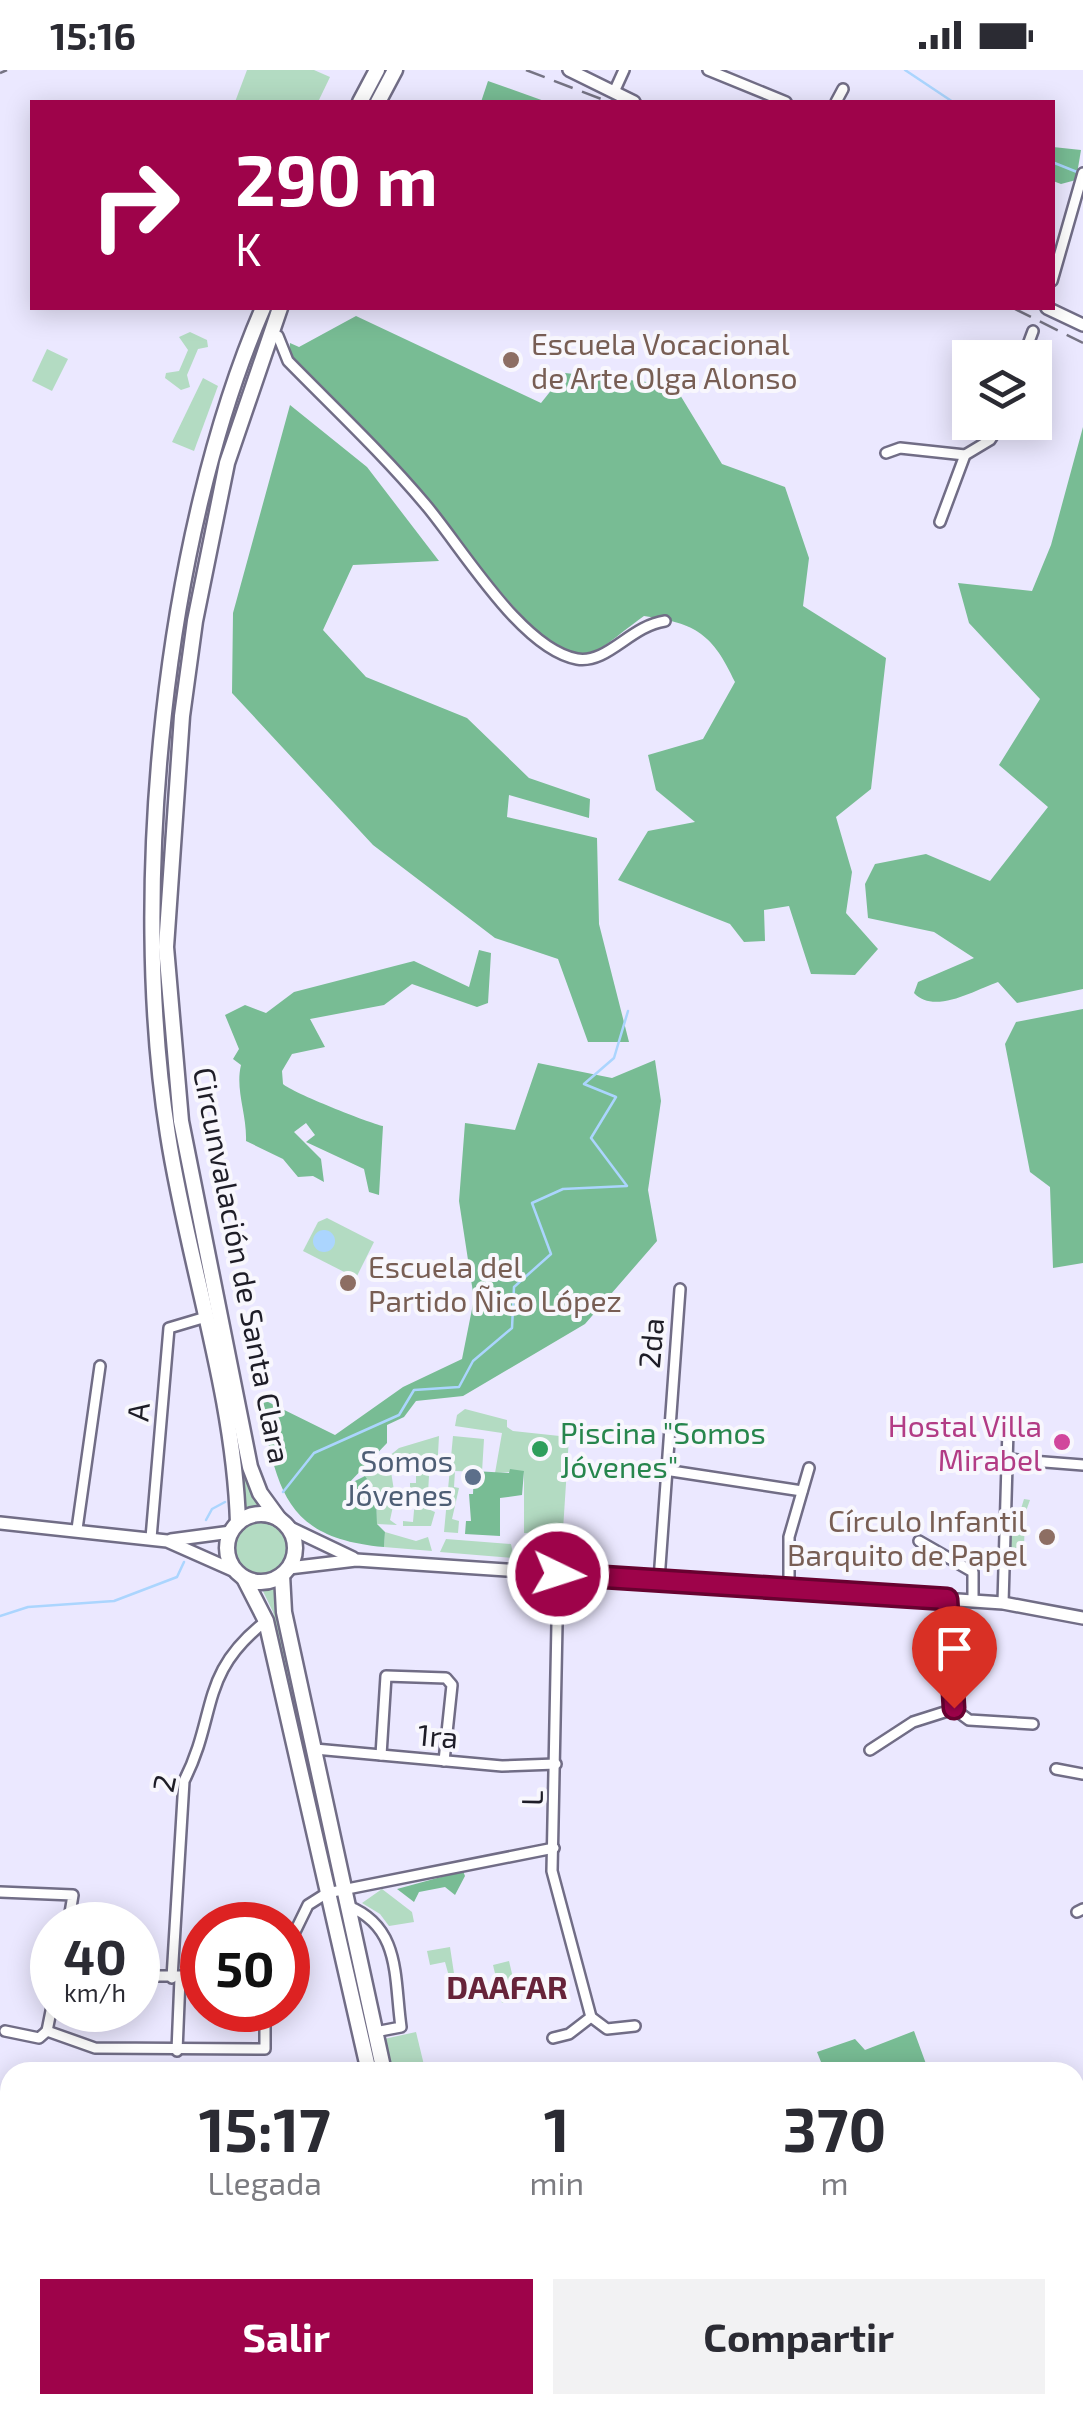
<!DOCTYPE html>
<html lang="es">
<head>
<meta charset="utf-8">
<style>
  :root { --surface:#fff; --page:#f2f2f3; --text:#2b2b33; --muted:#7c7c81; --accent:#9e034a }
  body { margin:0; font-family:"Exo 2",sans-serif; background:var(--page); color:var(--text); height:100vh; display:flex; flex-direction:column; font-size:38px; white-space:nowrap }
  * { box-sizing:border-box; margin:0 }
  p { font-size:32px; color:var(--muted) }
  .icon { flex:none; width:55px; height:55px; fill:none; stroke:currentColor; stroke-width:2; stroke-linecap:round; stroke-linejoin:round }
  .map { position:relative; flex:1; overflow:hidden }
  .side { position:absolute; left:0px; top:1992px; width:1085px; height:352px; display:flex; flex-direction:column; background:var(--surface); border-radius:30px 30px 0 0; box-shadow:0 5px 25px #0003 }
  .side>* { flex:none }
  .banner { position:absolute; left:30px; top:30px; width:1025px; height:210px; border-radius:0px; box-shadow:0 5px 25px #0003; background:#9e034a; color:#fff; overflow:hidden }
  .fabs { position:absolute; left:952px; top:270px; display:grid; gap:20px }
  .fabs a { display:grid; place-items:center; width:100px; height:100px; border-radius:0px; background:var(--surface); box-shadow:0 5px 25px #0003; font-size:50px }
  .speed { position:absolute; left:30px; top:1832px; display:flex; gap:20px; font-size:50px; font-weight:700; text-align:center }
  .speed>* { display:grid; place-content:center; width:130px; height:130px; border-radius:50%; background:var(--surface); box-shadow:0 5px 25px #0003; line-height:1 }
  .speed small { font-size:25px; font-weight:400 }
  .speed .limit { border:15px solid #d22; background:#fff; color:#111 }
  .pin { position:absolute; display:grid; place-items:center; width:85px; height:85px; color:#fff; margin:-102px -42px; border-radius:50% 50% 50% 0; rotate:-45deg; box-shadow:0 0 10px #0007 }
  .pin .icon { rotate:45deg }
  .me { position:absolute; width:110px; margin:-55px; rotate:94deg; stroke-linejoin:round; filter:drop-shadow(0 0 8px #0008) }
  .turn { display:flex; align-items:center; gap:35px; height:210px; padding:0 40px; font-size:45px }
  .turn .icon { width:130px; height:130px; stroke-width:2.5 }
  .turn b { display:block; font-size:70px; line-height:85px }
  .eta { display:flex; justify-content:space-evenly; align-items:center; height:170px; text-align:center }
  .eta b { font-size:60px; font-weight:700; line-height:70px }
  .primary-button { display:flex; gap:20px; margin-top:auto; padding:20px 40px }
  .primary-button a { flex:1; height:115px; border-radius:0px; background:var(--accent); color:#fff; font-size:40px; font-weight:700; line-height:115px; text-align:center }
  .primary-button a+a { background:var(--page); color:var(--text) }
  .status { display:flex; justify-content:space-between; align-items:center; height:70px; padding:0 50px; background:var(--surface); direction:ltr }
  .status svg { height:28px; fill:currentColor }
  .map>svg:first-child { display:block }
  .green { fill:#b3dbc2 }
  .forest { fill:#78bc94 }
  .water { fill:#abd5fe }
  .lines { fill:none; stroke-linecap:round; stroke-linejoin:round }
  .stream { stroke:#abd5fe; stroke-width:2.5 }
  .minor-casing { stroke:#716d86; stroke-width:14 }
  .major-casing { stroke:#716d86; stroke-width:16 }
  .highway-casing { stroke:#716d86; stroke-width:19 }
  .minor { stroke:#fff; stroke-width:9 }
  .major { stroke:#fff; stroke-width:11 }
  .highway { stroke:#fff; stroke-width:14 }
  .rail { stroke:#767484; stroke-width:2.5; stroke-dasharray:20 10; stroke-linecap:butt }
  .route-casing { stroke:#670230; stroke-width:25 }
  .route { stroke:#9e034a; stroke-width:18 }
  .education-dot { fill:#8d6e63; stroke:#f8f7fd; stroke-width:4 }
  .hotel-dot { fill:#d1479c; stroke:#f8f7fd; stroke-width:4 }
  .leisure-dot { fill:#2e9e5b; stroke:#f8f7fd; stroke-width:4 }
  .service-dot { fill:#5c6f8a; stroke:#f8f7fd; stroke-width:4 }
  .labels { text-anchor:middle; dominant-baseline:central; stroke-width:8; stroke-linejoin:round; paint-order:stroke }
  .education-label { font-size:30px; fill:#785e54; stroke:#f8f7fd; text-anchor:start }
  .street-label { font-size:30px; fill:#1e1d27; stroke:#f8f7fd }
  .hotel-label { font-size:30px; fill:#b23c85; stroke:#f8f7fd; text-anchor:end }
  .leisure-label { font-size:30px; fill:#27864d; stroke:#f8f7fd; text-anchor:start }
  .service-label { font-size:30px; fill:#4e5e75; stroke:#f8f7fd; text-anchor:end }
  .neighbourhood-label { font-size:32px; font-weight:bold; fill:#672339; stroke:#f8f7fd }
</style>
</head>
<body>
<div class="status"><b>15:16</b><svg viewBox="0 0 49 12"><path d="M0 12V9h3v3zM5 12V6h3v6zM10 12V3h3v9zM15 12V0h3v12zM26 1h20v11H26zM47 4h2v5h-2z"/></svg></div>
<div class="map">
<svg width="1083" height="2343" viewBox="0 0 1083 2343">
  <rect width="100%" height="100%" fill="#ebe8ff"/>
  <g class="green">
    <path d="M247,0H314L330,7L318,32H235Z"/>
    <path d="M190,262L207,270L208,277L198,279L187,305L190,317L181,320L165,308L166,303L179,301L188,280L179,267Z"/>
    <path d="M47,279L68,289L52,321L32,311Z"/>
    <path d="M203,308L218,316L194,381L172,372Z"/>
    <path d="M327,1148L374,1172L356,1208L303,1181L318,1152Z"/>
    <path d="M226,1295L245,1397L261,1437L246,1440Z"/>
    <path d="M465,1339L507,1350V1357L513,1361L569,1367L561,1491L525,1489L526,1484L548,1485L556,1473L549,1472V1464L524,1463V1401L495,1403L502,1363L455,1356L457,1345Z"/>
    <path d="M439,1366L437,1402L429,1406L428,1423L410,1422V1413H416V1390L389,1389L395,1427L390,1450L397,1455L377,1454L376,1421L365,1406L399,1378Z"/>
    <path d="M453,1366L484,1369L482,1402L455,1401L454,1417L459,1418L452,1449L459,1451L458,1463L444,1462Z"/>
    <path d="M415,1429L428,1430V1439L435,1442L431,1456H403V1451L413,1452Z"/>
    <path d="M1024,1429L1030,1430L1025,1444L1024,1478H1010L1011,1457L1017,1452Z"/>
    <circle cx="262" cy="1478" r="28"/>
    <path d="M385,1462L416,1471L428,1467L432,1481L384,1477Z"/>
    <path d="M446,1469L511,1474L514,1488L440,1482Z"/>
    <path d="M279,1516L278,1542L332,1805L273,1542L262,1519Z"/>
    <path d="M382,1819L412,1842L414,1852L389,1856L380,1844L362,1833Z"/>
    <path d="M450,1877L455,1910H450L445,1892L430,1895L427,1881Z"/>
    <path d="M509,1891L518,1929L502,1933L493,1895Z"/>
    <path d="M416,1962L424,1995L392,2002L384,1969Z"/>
  </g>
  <g class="forest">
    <path d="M488,11L547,32H481Z"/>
    <path d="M1053,77L1081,80L1076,110L1061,114L1053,111Z"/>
    <path d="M356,246L541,333L565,303L674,315L722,394L785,417L809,488L803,536L886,588L871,719L836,747L852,802L846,843L878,879L855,905L811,904L789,836L764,840L765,871L744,872L730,854L618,810L648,761L695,752L656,720L648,685L703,669L735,612C713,565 697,553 644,546C597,579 589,604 534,559L289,287L290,273L299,277Z"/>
    <path d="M290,335L367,397L439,491L353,495L323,560L366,607L467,648L529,708L590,729L589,748L509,725L507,747L597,768L599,854L629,972H588L558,889L495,868L373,775L232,623L233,543Z"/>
    <path d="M1083,357V919L1017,933L998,912C975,920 934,945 914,923L918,912L974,888L934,862L868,848L865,814L875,794L926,784L990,811L1048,737L999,695L1040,629L969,553L958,513L1032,521L1051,475Z"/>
    <path d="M479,880L491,883L488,933L477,937L412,914L384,935L310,949L325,977L292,984L282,1001L283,1014C293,1023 369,1053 383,1056L379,1125L369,1122L364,1099L306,1072L315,1065L306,1053L294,1062L321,1089L324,1112L313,1106L298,1107L283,1089L246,1071C247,1044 235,1020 241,995L233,989L239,979L225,945L245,935L266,943L294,922L414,891L469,917Z"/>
    <path d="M1083,939V1193L1053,1198L1050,1117L1030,1102L1005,974L1016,952Z"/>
    <path d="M655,990L661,1031L648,1120L657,1171L585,1254L463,1326L416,1331L404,1347L387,1355V1373L347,1415L365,1406L376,1421L377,1454L385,1462L384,1477C280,1468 278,1415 258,1327L335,1365L403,1317L462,1289L474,1229L459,1131L465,1053L515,1060L538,993L612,1008Z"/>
    <path d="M510,1399L524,1401L522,1425L500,1428V1466L465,1464L466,1451H471L469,1424H473L474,1401L509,1403Z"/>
    <path d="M463,1801L465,1806L455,1825L445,1817L419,1822L414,1832L397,1819Z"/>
    <path d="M914,1961L929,2002H825L817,1982L855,1969L865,1980Z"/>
  </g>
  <circle class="water" cx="324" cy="1171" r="11"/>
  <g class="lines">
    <g class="stream">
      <path d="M905,0L953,32"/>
      <path d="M1052,92L1082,104"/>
      <path d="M283,1422L314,1383L399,1345L414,1320L459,1317L473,1291L512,1258L514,1217L551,1184L532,1133L563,1119L627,1116L591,1068L616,1027L584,1014L614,988L628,941"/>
      <path d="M206,1450L212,1439L225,1432"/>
      <path d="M0,1546L28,1537L114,1531L177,1507L184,1492"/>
    </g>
    <defs>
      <g id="minor">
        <path d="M708,0L786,32"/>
        <path d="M614,22L624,0"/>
        <path d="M836,32L843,19"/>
        <path d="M1052,211L1083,103"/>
        <path d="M278,266L288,291C334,338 383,384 425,434C461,476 521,579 577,589C608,594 630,556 665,551"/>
        <path d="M1023,288L1033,261"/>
        <path d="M886,383L900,378L965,385"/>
        <path d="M940,452L965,385L990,370L1002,352"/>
        <path d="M1007,1389L1083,1395"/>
        <path d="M665,1400L802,1421"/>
        <path d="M77,1459L100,1296"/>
        <path d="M151,1468L169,1258L206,1247"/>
        <path d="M919,1471L973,1502V1531"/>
        <path d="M558,1504L552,1801L591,1947"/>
        <path d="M659,1510L680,1219"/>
        <path d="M789,1519V1467L809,1398"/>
        <path d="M947,1529L954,1639"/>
        <path d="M1003,1533L1008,1359"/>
        <path d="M315,1679L502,1696L556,1694"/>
        <path d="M870,1680L913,1652L954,1639L969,1650L1033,1654"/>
        <path d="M381,1685L386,1606L446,1608L452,1615L444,1691"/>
        <path d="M1056,1699L1083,1704"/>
        <path d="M0,1822L73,1825L68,1855"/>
        <path d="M348,1836C401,1857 394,1907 401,1957L375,1962"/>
        <path d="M1077,1842L1083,1839"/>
        <path d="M288,1876L308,1835L327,1823L554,1778"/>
        <path d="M138,1906H202"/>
        <path d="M172,1908L184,1711C218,1644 198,1604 266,1551"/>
        <path d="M5,1961L39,1968L47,1961"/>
        <path d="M47,1961L95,1978L265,1979V1940"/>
        <path d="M47,1961L52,1936"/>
        <path d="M553,1968L569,1964L591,1947L607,1959L635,1956"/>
        <path d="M177,1981L180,1908"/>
        <path d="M336,2335L341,2343"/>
      </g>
      <g id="major">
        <path d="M569,0L634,32"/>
        <path d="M1047,238L1083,255"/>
        <path d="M0,1453L167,1471L237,1502"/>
        <path d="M286,1456L353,1488"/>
        <path d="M171,1470L231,1462"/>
        <path d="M289,1498L356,1490L1003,1533L1083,1548"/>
      </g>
      <g id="highway">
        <path d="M360,32L377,0"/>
        <path d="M378,32L395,0"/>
        <circle cx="261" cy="1478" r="34"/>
        <path d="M279,1449L260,1423L250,1397L181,1051L166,877L182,646L195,551L227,393L280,238"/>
        <path d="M238,1453C234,1322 188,1194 168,1065C129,819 164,467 263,238"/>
        <path d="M282,1505L284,1542L384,2002"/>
        <path d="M244,1508L266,1551L369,2002"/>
        <path d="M441,2335L443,2343"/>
        <path d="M458,2335L460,2343"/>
      </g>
    </defs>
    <use href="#minor" class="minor-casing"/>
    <use href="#major" class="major-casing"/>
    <use href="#highway" class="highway-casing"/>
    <use href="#minor" class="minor"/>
    <use href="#major" class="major"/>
    <use href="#highway" class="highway"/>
    <g class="rail">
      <path d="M526,0L609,32"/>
      <path d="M0,3L7,0"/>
      <path d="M1013,238L1083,273"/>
      <path d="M1075,2305L1083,2303"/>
      <path d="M844,2343L887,2335"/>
    </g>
  </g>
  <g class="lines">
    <defs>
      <path id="route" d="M558,1504L947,1529L954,1638"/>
    </defs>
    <use href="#route" class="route-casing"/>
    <use href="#route" class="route"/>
  </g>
  <g class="education-dot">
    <circle cx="511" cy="290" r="10"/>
    <circle cx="348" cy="1213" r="10"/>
    <circle cx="1047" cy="1467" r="10"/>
  </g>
  <circle class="hotel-dot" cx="1062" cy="1372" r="10"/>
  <circle class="leisure-dot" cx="540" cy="1379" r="10"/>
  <circle class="service-dot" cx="473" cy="1407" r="10"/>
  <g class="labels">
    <g class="education-label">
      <text x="531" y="273">Escuela Vocacional<tspan x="531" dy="34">de Arte Olga Alonso</tspan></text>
      <text x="368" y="1196">Escuela del<tspan x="368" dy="34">Partido Ñico López</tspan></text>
      <text x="1027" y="1450" text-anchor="end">Círculo Infantil<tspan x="1027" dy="34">Barquito de Papel</tspan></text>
    </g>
    <g class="street-label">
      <text transform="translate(243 1195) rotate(79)">Circunvalación de Santa Clara</text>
      <text transform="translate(650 1273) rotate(-85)">2da</text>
      <text transform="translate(137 1342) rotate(-85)">A</text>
      <text transform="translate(438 1665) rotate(5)">1ra</text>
      <text transform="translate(163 1713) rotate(-78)">2</text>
      <text transform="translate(531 1728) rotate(-89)">L</text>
    </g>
    <g class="hotel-label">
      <text x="1042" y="1355">Hostal Villa<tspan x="1042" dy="34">Mirabel</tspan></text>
    </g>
    <g class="leisure-label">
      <text x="560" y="1362">Piscina "Somos<tspan x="560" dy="34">Jóvenes"</tspan></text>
    </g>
    <g class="service-label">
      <text x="453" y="1390">Somos<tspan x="453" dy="34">Jóvenes</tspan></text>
    </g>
    <g class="neighbourhood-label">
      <text x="507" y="1916">DAAFAR</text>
    </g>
  </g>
</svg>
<div class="fabs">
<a><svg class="icon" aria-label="layers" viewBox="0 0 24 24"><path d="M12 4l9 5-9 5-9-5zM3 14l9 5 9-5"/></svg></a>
</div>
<div class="speed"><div>40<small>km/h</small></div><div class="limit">50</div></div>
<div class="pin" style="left:954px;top:1638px;background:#d93025"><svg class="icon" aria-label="arrive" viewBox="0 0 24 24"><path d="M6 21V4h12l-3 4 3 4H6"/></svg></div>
<svg class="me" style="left:558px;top:1504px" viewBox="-20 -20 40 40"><circle r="17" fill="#9e034a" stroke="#fff" stroke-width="3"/><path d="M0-11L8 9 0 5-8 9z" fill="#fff"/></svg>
<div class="banner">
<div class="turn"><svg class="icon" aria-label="right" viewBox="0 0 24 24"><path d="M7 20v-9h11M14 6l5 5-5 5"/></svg><div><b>290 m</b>K</div></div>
</div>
<section class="side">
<div class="eta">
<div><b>15:17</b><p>Llegada</p></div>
<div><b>1</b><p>min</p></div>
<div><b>370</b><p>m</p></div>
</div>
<div class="primary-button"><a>Salir</a><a>Compartir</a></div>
</section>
</div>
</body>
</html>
